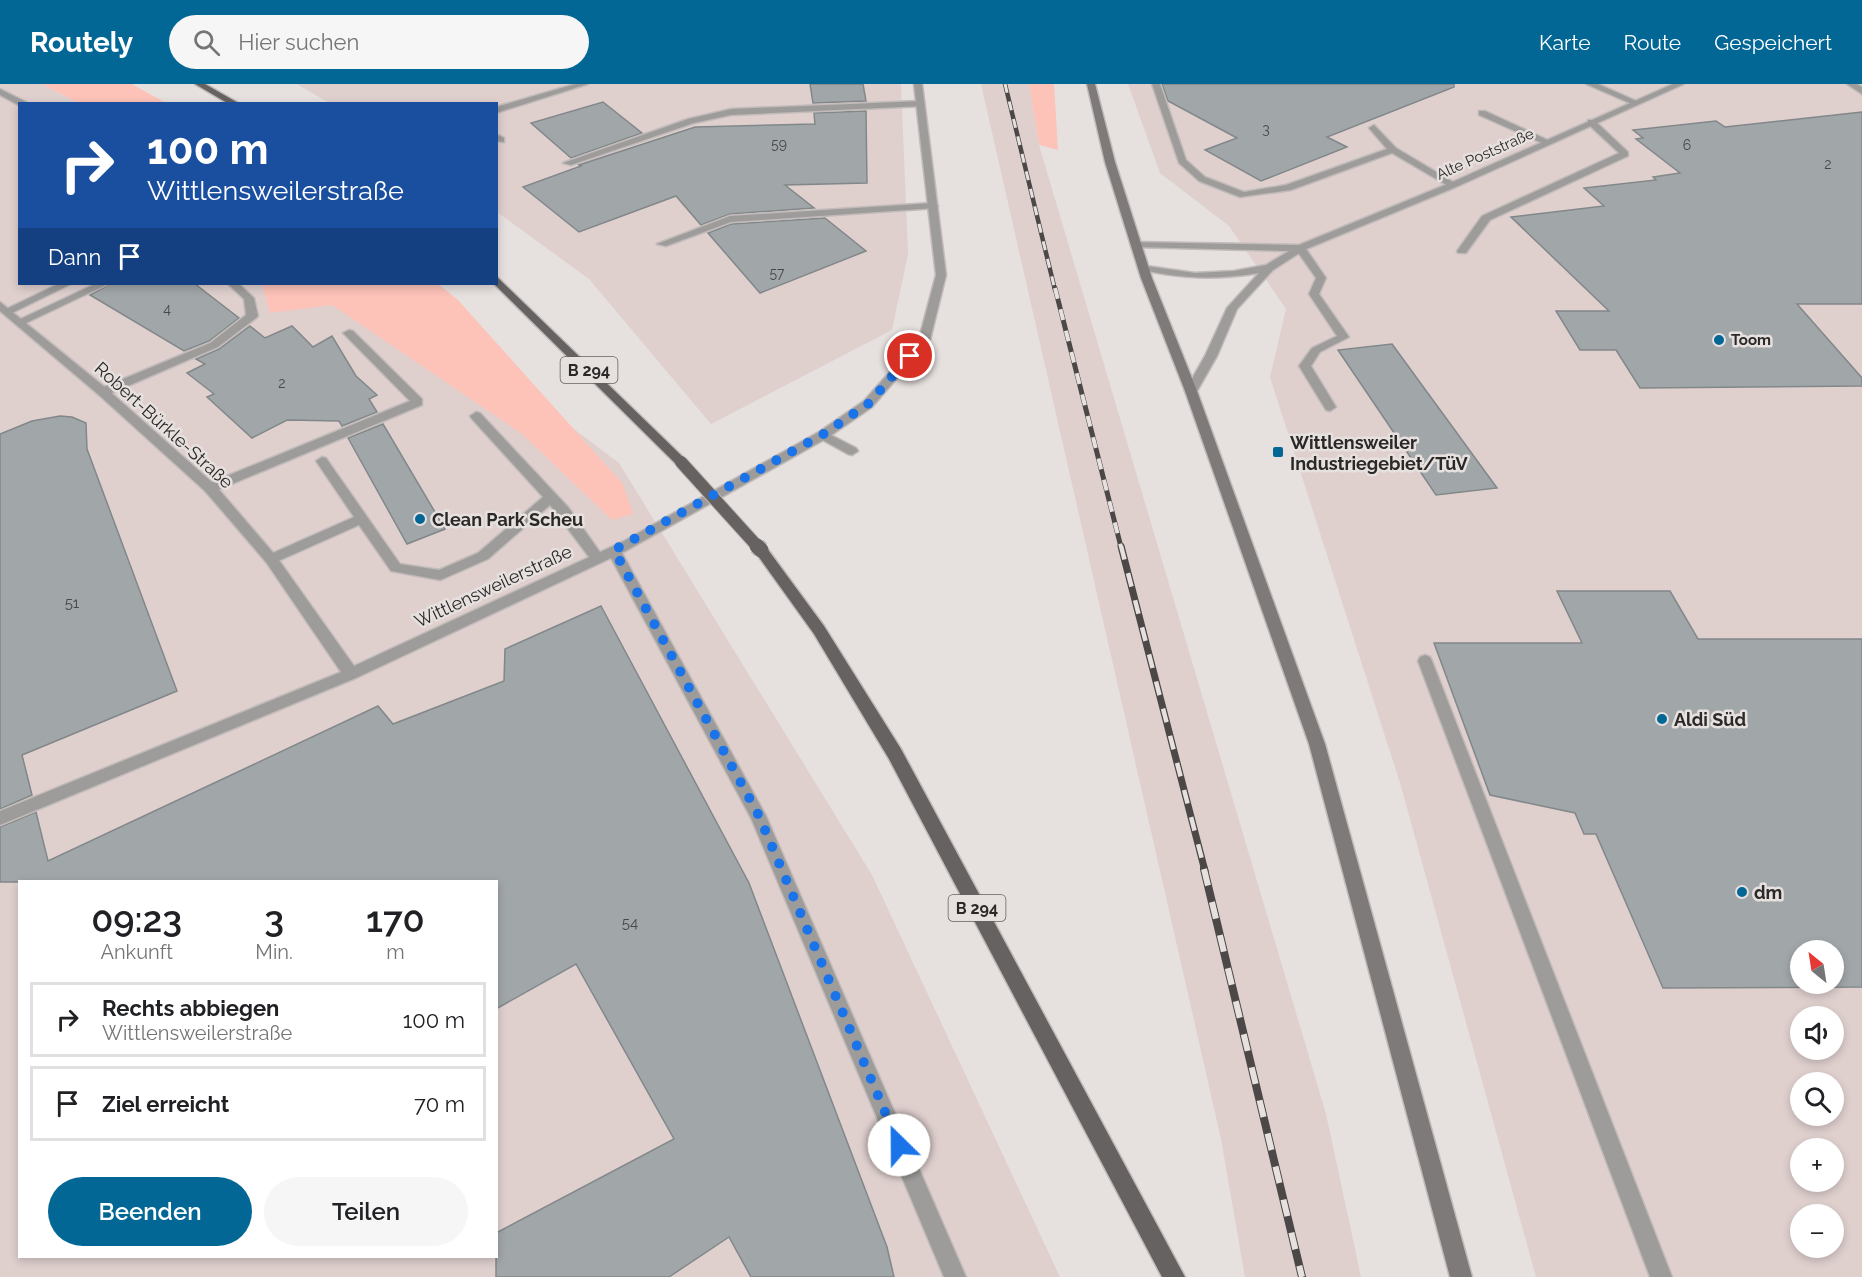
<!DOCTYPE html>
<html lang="de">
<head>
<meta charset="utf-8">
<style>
  :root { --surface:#fff; --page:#f6f6f6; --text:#202124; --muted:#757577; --line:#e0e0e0; --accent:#036796 }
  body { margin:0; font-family:Raleway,sans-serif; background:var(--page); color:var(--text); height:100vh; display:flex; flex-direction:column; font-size:22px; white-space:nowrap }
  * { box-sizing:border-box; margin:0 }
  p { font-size:20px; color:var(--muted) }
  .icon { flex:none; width:33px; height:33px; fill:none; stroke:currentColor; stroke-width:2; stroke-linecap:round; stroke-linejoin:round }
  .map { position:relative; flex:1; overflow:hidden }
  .details { position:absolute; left:18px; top:796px; width:480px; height:378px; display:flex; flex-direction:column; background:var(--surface); border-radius:0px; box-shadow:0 3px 9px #0003 }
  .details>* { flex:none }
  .top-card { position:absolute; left:18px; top:18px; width:480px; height:183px; border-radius:0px; box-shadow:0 3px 9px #0003; background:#1a4fa0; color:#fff; overflow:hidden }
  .needle { width:39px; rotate:330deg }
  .buttons { position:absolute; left:1790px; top:856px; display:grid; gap:12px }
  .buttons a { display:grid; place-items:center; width:54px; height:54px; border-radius:50%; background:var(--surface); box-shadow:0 3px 9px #0003; font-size:30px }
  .pin { position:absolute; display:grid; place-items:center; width:51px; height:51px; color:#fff; margin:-26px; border:3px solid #fff; border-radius:50%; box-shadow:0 2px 6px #0007 }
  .me { position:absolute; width:66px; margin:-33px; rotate:337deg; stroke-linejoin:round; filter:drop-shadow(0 0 4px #0008) }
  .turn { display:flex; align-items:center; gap:21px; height:126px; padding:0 30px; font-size:27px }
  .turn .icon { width:78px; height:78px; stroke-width:2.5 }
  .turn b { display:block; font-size:42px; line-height:51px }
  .then { display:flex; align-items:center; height:57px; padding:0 30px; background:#0003; gap:12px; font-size:22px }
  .eta { display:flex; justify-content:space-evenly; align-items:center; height:102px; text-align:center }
  .eta b { font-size:36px; font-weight:600; line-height:42px }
  .action { display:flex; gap:12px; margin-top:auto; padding:12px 30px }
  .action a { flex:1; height:69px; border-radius:36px; background:var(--accent); color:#fff; font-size:24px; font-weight:600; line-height:69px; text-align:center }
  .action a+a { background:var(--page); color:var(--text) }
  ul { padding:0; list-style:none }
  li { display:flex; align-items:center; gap:18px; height:75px; margin:0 12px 9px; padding:0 18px; border:3px solid var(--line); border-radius:0px }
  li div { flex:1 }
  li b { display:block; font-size:22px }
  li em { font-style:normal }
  header { display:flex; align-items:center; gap:36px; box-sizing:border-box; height:84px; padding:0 30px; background:var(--accent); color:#fff }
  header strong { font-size:28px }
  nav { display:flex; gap:33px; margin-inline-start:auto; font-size:21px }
  .search { width:420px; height:54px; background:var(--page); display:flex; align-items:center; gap:15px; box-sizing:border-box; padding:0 21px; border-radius:33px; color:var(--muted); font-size:22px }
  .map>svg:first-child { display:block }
  .built { fill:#dfd0ce; fill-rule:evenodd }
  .green { fill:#fdc3b9 }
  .building { fill:#a1a6a9; stroke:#82878a; stroke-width:1.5; fill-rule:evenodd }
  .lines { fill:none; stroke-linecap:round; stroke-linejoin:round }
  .lane-casing { stroke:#c1bbba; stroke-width:3 }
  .street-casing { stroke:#c1bbba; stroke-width:3 }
  .secondary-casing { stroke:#c1bbba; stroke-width:3 }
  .primary-casing { stroke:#c1bbba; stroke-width:3 }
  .lane { fill:#9e9c9b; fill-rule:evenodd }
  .street { fill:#9e9c9b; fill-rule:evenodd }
  .secondary { fill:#7d7a79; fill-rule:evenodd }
  .primary { fill:#666261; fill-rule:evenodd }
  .rail-far3-casing { stroke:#4b4847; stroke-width:4.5 }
  .rail-far2-casing { stroke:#4b4847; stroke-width:5 }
  .rail-far1-casing { stroke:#4b4847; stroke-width:7 }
  .rail-casing { stroke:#4b4847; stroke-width:8 }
  .rail-far3 { stroke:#e6e0df; stroke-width:3; stroke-dasharray:9; stroke-linecap:butt }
  .rail-far2 { stroke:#e6e0df; stroke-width:4; stroke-dasharray:11; stroke-linecap:butt }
  .rail-far1 { stroke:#e6e0df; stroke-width:4.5; stroke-dasharray:14; stroke-linecap:butt }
  .rail { stroke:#e6e0df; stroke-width:6; stroke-dasharray:17; stroke-linecap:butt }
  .primary-bridge-far1-casing { stroke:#c1bbba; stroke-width:14; stroke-linecap:butt }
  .primary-bridge-casing { stroke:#c1bbba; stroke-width:18; stroke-linecap:butt }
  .primary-bridge-far1 { stroke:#666261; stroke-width:12 }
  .primary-bridge { stroke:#666261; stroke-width:15 }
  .route { stroke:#1a73e8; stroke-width:10; stroke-dasharray:0 18 }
  .poi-dot { fill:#036796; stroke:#e6e0df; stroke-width:2 }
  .labels { text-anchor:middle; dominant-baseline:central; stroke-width:5; stroke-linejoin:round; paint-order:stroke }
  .far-number-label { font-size:14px; fill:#484848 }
  .far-street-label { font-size:15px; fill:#2b2928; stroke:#e6e0df }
  .far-poi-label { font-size:15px; font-weight:bold; fill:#2b2928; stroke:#e6e0df; text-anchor:start }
  .number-label { font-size:15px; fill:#484848 }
  .shield { fill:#e6e0df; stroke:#63605f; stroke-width:1.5 }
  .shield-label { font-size:16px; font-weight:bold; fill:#2b2928 }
  .street-label { font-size:18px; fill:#2b2928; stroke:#e6e0df }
  .poi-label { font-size:18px; font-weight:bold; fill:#2b2928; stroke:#e6e0df; text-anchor:start }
</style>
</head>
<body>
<header>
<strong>Routely</strong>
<div class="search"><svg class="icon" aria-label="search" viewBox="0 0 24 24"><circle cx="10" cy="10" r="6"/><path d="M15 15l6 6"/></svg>Hier suchen</div>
<nav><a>Karte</a><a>Route</a><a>Gespeichert</a></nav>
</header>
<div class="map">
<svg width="1862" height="1193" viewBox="0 0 1862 1193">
  <rect width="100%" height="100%" fill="#e6e0df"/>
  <g class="built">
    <path d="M0,0H42L78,19L20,20V200H381L619,379L872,791L1060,1193H0ZM20,798H496V1173H20Z"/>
    <path d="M297,0H901L908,170L892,246L711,340L589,195L497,128L496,20L329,19Z"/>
    <path d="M981,0H1029L1039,61L1326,1030L1361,1193H1245L1221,1055Z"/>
    <path d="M1128,0H1862V1193H1536L1401,702L1270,293L1286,225L1229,142L1160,89ZM1800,867H1833V900H1800ZM1800,933H1833V966H1800ZM1800,999H1833V1032H1800ZM1800,1065H1833V1098H1800ZM1800,1131H1833V1164H1800Z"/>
  </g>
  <g class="green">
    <path d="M42,0H132L166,19H78Z"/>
    <path d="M1029,0H1054L1058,66L1039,61Z"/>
    <path d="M262,200H438L458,216L623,400L633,430L612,436L522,350L332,221L270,229Z"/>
  </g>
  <g class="building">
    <path d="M810,0H863L866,17L813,19Z"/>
    <path d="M1162,0H1454V3L1327,53L1347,63L1261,97L1205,66L1237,54L1168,17Z"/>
    <path d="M603,18L642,49L571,74L531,39Z"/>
    <path d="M866,27L867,99L785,101L814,124L730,130L701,141L676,112L579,148L523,103L581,82L579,81L695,43L815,40L814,29Z"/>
    <path d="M1862,28V220H1797L1862,294V302L1640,304L1616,266H1580L1556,227H1609L1511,133L1604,122L1584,104L1656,96L1653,93L1680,89L1636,55L1643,54L1633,46L1716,37L1725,43Z"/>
    <path d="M825,134L866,167L760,209L708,149L731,140Z"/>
    <path d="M110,200H195L239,234L209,257L184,267L90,211Z"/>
    <path d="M250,242L265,254L292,242L313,263L332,252L356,292L377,311L369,315L377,328L342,342L339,337L287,336L252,354L207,313L214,310L187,289L205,280L196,275L219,265Z"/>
    <path d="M1392,260L1497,404L1436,411L1338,266Z"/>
    <path d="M60,332L72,333L86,339L87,365L177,607L22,671L32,711L0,725V350L32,337Z"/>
    <path d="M383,340L445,445L407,460L348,354Z"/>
    <path d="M1557,507H1670L1698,555H1862V903L1663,904L1596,750H1584L1575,729L1490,711L1434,559H1582ZM1800,867H1833V900H1800Z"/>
    <path d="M601,522L749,799L887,1163L894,1193H751L729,1153L669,1193H496V1149L674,1055L576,880L496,925V798H0V743L36,728L48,777L378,622L393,640L504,597L505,565Z"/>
  </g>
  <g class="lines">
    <defs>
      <g id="lane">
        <path d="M575,0H588L496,29V23Z"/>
        <path d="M1152,0H1160L1186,76L1205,93L1244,108L1286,101L1387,65L1369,44L1374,41L1396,64L1458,101L1450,103L1392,69L1291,106L1240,113L1199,97L1179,79Z"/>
        <path d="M1586,0H1598L1641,19L1634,21Z"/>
        <path d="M0,5L26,18L27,20H20V22L0,11Z"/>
        <path d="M921,17L924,18V22L731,31L694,39L571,81L563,79L688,35L731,25Z"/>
        <path d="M1479,27H1485L1552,58L1544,60L1479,31Z"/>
        <path d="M1588,36H1594L1628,68V72L1490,136L1466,169H1458L1457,167L1482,132L1619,69L1588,40Z"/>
        <path d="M496,50L504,54V58L496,57Z"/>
        <path d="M933,119L938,122L936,124L731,138L666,162L657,160L730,132Z"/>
        <path d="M1300,161L1304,162L1326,194L1319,210L1349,253L1320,268L1311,282L1336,323L1330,327L1326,326L1299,282L1312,264L1337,252L1309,210L1316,194L1295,164Z"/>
        <path d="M58,200H71L12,229L8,230L2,227Z"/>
        <path d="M95,200H108L24,240H16L14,238Z"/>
        <path d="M228,200H239L254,214L258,232L256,234L218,263L107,311H99V305L210,259L246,231L244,215Z"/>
        <path d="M349,246L353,247L422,315V321L215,407H205L204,404L205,401L410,317L345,251L343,249Z"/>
        <path d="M476,328L480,329L568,423L602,471L604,474L602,477H592L550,421L488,475L445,494L440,496L391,487L359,441L276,478H266L264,475L266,472L354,433L316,377L322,373L326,374L400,480L439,486L478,469L543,413L472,335L470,332Z"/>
        <path d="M823,347L856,364L858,367L852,371L848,370L819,354L817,351Z"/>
        <path d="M1425,571L1430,573L1432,577L1672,1193H1650L1418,577L1420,573Z"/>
      </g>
      <g id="street">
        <path d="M914,0H922L946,191L930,256L872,323L827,354L622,469L766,732L966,1193H944L751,734L611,474L356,594L0,741V727L341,588L266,478L205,407L99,311L0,227V218L107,305L215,401L276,472L354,582L624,457L819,348L864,317L919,255L936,191Z"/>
        <path d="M1673,0H1684L1456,103L1304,166L1273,186L1237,225L1217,272L1197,307L1191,311L1185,307L1205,272L1227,224L1259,189C1216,196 1181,195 1139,185V181L1195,189L1234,187L1266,181L1289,167L1135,163L1131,162V158L1299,161L1450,99Z"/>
        <path d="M1847,0H1857L1862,3V10Z"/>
      </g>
      <path id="secondary" d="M1087,0H1095L1115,78L1152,194L1197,307L1325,660L1472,1193H1450L1309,660L1185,307L1141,194L1105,78Z"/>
      <g id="primary">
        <path d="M195,0H205L240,20H229Z"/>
        <path d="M496,192L685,375L687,378L685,381H677L494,200H496Z"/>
        <path d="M761,461L766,463L824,542L901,665L1185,1193H1162L889,675L814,550L756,469L754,466L756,463Z"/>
      </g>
    </defs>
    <use href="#lane" class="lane-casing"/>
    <use href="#street" class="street-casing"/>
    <use href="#secondary" class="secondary-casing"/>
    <use href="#primary" class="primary-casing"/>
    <use href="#lane" class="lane"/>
    <use href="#street" class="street"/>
    <use href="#secondary" class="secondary"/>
    <use href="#primary" class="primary"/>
    <defs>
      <path id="rail-far3" d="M1005,0L1055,206"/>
      <path id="rail-far2" d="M1055,204L1121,463"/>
      <path id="rail-far1" d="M1121,462L1205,787"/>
      <path id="rail" d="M1204,785L1302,1193"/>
    </defs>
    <use href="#rail-far3" class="rail-far3-casing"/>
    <use href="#rail-far2" class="rail-far2-casing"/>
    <use href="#rail-far1" class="rail-far1-casing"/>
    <use href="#rail" class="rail-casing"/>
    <use href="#rail-far3" class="rail-far3"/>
    <use href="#rail-far2" class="rail-far2"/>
    <use href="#rail-far1" class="rail-far1"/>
    <use href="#rail" class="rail"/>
    <defs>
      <path id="primary-bridge-far1" d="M681,378L758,463"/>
      <path id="primary-bridge" d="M757,462L761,466"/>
    </defs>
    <use href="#primary-bridge-far1" class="primary-bridge-far1-casing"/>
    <use href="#primary-bridge" class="primary-bridge-casing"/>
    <use href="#primary-bridge-far1" class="primary-bridge-far1"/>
    <use href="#primary-bridge" class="primary-bridge"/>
  </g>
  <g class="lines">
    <path class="route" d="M899,1061L759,732L614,466L822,351L868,320L910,272"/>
  </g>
  <g class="poi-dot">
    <circle cx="1719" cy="256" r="6"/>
    <rect x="1272" y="362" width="12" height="12" rx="3"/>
    <circle cx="420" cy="435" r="6"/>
    <circle cx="1662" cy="635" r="6"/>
    <circle cx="1742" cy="808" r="6"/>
  </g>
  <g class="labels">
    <g class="far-number-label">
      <text x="1266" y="45">3</text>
      <text x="779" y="60">59</text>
      <text x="1687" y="61">6</text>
      <text x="1828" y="80">2</text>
      <text x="777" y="189">57</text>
      <text x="167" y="225">4</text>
      <text x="282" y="299">2</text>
    </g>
    <g class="far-street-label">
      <text transform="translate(1485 70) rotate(-24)">Alte Poststraße</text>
    </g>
    <g class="far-poi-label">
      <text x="1731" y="256">Toom</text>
    </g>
    <g class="number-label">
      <text x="72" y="519">51</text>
      <text x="630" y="839">54</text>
    </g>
    <g class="shield">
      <rect x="560.5" y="273" width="57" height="26" rx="4.5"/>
      <rect x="948.5" y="811" width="57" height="26" rx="4.5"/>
    </g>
    <g class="shield-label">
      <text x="589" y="286">B 294</text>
      <text x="977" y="824">B 294</text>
    </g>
    <g class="street-label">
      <text transform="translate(164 341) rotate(42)">Robert-Bürkle-Straße</text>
      <text transform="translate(493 502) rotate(-25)">Wittlensweilerstraße</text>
    </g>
    <g class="poi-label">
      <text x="1290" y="358">Wittlensweiler<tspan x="1290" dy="21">Industriegebiet/TüV</tspan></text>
      <text x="432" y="435">Clean Park Scheu</text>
      <text x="1674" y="635">Aldi Süd</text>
      <text x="1754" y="808">dm</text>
    </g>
  </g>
</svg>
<div class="buttons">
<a><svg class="needle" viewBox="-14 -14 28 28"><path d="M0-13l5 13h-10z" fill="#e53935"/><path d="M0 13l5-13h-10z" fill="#757577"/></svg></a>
<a><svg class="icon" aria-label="sound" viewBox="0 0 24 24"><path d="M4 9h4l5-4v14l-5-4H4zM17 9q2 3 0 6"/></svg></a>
<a><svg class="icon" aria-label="search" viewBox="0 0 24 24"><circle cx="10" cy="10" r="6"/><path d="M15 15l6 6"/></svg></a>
<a>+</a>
<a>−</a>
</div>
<div class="pin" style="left:910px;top:272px;background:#d93025"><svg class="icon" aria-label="arrive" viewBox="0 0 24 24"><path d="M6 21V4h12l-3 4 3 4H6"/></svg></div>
<svg class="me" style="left:899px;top:1061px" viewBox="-20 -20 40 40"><circle r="19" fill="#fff"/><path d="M0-13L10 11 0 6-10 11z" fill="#1a73e8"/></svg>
<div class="top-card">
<div class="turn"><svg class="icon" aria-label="right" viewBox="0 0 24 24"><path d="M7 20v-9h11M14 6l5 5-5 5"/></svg><div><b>100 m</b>Wittlensweilerstraße</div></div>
<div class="then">Dann<svg class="icon" aria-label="arrive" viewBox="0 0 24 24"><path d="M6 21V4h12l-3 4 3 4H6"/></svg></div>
</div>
<section class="details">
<div class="eta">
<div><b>09:23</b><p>Ankunft</p></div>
<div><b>3</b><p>Min.</p></div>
<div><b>170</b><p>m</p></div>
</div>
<ul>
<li><svg class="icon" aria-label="right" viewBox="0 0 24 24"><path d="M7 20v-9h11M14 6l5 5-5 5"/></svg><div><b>Rechts abbiegen</b><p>Wittlensweilerstraße</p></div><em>100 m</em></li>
<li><svg class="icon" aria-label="arrive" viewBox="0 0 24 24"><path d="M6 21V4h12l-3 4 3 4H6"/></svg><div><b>Ziel erreicht</b></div><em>70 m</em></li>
</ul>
<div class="action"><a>Beenden</a><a>Teilen</a></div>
</section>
</div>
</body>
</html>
